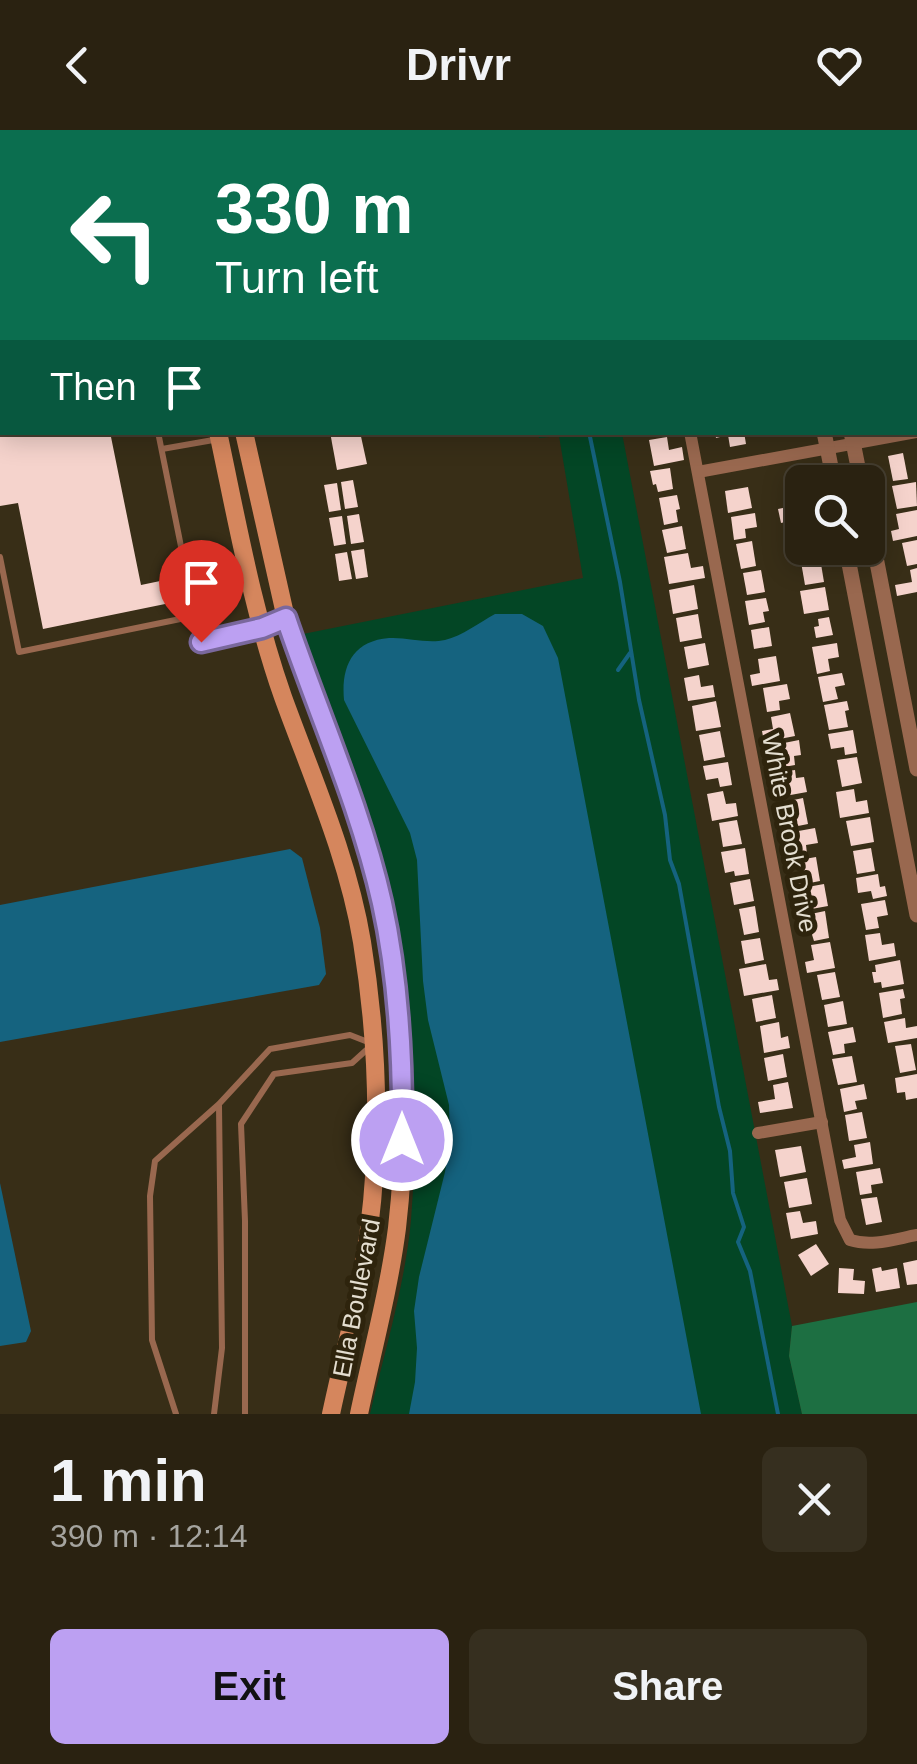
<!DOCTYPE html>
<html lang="en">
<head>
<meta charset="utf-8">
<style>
  :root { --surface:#2a2211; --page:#362f1f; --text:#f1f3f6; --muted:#a5a49f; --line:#463f31; --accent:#bca0f2 }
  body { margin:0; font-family:Helvetica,sans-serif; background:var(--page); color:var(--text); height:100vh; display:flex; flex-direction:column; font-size:38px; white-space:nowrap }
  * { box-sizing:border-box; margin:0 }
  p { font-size:32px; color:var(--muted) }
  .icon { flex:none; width:55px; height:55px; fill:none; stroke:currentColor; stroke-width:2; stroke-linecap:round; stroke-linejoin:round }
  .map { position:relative; height:1284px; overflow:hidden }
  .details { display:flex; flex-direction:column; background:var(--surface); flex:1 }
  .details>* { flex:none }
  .top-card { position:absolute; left:0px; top:0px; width:918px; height:305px; box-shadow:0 5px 25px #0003,0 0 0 2px var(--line); background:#0b6e4f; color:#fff; overflow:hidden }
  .tools { position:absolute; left:785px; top:335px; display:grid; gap:20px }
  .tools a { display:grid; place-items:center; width:100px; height:100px; border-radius:15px; background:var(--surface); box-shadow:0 5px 25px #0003,0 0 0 2px var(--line); font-size:50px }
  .pin { position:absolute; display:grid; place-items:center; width:85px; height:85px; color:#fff; margin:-102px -42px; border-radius:50% 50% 50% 0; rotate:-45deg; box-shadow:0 0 10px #0007 }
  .pin .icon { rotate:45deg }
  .me { position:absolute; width:110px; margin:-55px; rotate:0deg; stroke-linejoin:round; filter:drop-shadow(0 0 8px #0008) }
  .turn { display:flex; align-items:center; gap:35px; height:210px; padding:0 50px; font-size:45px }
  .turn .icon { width:130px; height:130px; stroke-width:2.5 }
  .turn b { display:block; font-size:70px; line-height:85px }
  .then { display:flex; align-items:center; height:95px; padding:0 50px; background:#0003; gap:20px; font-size:38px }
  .round { display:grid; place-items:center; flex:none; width:105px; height:105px; border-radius:15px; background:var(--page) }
  .overview { display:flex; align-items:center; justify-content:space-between; height:170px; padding:0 50px }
  h1 { font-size:60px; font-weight:700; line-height:75px }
  .primary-button { display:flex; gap:20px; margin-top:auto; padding:20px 50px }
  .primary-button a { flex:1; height:115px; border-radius:15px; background:var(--accent); color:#111; font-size:40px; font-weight:700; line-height:115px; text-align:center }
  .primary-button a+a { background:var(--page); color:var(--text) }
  header { display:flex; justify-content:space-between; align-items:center; height:130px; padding:0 50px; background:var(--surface); font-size:45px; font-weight:700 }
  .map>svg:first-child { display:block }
  .green { fill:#034625 }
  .forest { fill:#1d6f42 }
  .water { fill:#15637f }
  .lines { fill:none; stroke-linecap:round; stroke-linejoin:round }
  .stream { stroke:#15637f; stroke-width:4 }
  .building { fill:#f5d3cc }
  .service { stroke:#99684f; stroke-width:6 }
  .minor { stroke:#99684f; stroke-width:12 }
  .tertiary { stroke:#99684f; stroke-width:15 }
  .secondary { stroke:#d5865d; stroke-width:18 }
  .route-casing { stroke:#7a689d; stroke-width:25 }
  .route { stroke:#bca0f2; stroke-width:18 }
  .labels { text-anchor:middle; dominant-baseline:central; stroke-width:10; stroke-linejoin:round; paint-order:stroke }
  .street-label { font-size:25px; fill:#e4ded0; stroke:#2e240d }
</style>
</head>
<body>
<header><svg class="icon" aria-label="back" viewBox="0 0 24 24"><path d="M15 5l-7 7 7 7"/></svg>Drivr<svg class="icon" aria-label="heart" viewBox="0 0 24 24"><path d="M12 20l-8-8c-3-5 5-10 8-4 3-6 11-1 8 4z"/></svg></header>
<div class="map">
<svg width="917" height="1284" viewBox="0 0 917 1284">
  <rect width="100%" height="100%" fill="#382e17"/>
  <path class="green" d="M538,303H622L792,1196L789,1226L802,1284H370C385,1220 405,1155 411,1090C422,955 409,819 371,690C352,627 326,565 303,504L583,448L559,306L539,308Z"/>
  <path class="forest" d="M917,1172V1284H802L789,1226L792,1196Z"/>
  <g class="water">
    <path d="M495,484H522L543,496L558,528L701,1284H409L415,1252L417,1218L414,1181L419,1147L445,1042L450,1009L449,975L428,890L423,851L417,730L410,703L344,570C341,537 352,511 389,508C408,507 426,514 445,510C462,506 480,492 495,484Z"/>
    <path d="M290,719L302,728L320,798L326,844L319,855L0,912V775Z"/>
    <path d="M0,1053L31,1201L26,1212L0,1216Z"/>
  </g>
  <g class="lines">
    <g class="stream">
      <path d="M589,302L620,452L639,570L665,685L670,730L679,754L719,977L730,1021L733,1063L744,1097L738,1112L750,1141L778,1284"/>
      <path d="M618,540L630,523"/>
    </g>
  </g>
  <g class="building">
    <path d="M0,302H110L141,455L165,450L170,473L43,499L18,373L0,376Z"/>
    <path d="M330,302H360L367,334L337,340Z"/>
    <path d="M715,302H744L746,314L730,317L728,305L716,308Z"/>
    <path d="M667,307L669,320L682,317L684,330L654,336L649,310Z"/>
    <path d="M903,323L908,349L893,351L888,326Z"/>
    <path d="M670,338L673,359L658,362L656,354L653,355L650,341Z"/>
    <path d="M804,342L806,352H802V370L790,372L785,345Z"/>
    <path d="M353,350L358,377L345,379L341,352Z"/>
    <path d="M916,352L917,376L897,379L892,356Z"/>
    <path d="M337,353L341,380L329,382L324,355Z"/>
    <path d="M748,357L752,378L728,383L725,361Z"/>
    <path d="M677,365L680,379L676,380L678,392L664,395L659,368Z"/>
    <path d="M802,374V388L781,393L778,379Z"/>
    <path d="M917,380V406L893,411L891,401L899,399L896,384Z"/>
    <path d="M755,383L757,397L745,399L746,408L734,410L731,387Z"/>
    <path d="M359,384L364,412L351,414L347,386Z"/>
    <path d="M342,386L346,414L334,416L329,388Z"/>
    <path d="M682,396L686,419L667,423L662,400Z"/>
    <path d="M917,410V434L907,436L902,413Z"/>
    <path d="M752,411L756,436L741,439L736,414Z"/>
    <path d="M364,419L368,447L356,449L351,421Z"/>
    <path d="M347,422L352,449L339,451L335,424Z"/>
    <path d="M688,423L691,438L703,436L705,448L669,454L664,427Z"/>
    <path d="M820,428L824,452L805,455L801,432Z"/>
    <path d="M917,438V462L897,466L895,455L912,452L910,440Z"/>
    <path d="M761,440L765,462L747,465L743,443Z"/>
    <path d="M694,455L698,479L673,484L669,460Z"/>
    <path d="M825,457L829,480L804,484L800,461Z"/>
    <path d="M766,468L769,481L763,482L765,492L749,495L745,471Z"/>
    <path d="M698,484L702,508L680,512L676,488Z"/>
    <path d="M829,487L833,505L816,508L814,497L819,496L818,489Z"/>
    <path d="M769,497L772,516L754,519L751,500Z"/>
    <path d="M705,513L709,535L688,539L684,517Z"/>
    <path d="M837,513L839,527L828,529L830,541L817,544L812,517Z"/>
    <path d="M776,526L780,551L752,556L750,545L760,543L758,529Z"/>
    <path d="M842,543L845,555L835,557L838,569L823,572L818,547Z"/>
    <path d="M699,545L701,557L713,555L715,567L688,571L684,548Z"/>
    <path d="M787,554L790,569L779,571L780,580L767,582L763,558Z"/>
    <path d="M716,571L721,597L696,601L692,576Z"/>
    <path d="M847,571L849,580L845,581L848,597L829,600L824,575Z"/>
    <path d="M790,583L795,606L764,612L762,601L773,599L771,587Z"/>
    <path d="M853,600L857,623L845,625L844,617L831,619L828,604Z"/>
    <path d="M720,601L725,627L704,631L699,605Z"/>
    <path d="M799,610L801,625L794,626L795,635L778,638L774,615Z"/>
    <path d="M857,627L862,653L842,657L837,630Z"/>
    <path d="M728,632L732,655L720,657L718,648L706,650L703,636Z"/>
    <path d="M795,640L796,648L804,647L807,662L785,666L781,642Z"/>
    <path d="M854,659L856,672L867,670L869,683L840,688L836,662Z"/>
    <path d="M723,661L726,674L736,673L738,686L712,691L707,664Z"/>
    <path d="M803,668L808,694L788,698L784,672Z"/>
    <path d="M870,687L874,712L851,716L846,691Z"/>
    <path d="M737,690L742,714L723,717L719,693Z"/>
    <path d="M815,698L818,713L806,715L807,724L784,728L782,716L795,714L793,702Z"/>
    <path d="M745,718L749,744L735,746L734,741L725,743L721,722Z"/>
    <path d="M871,718L875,741L857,744L853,721Z"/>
    <path d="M816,727L820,751L789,757L787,745L801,743L799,730Z"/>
    <path d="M878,744L880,757L885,756L887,766L873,769L871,761L858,763L856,748Z"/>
    <path d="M750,749L754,771L734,775L730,753Z"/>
    <path d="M824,754L828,776L806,780L802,758Z"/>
    <path d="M885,770L888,785L877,787L879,798L866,800L861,774Z"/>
    <path d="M755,776L759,802L744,805L739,779Z"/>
    <path d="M825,781L829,808L814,811L806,785Z"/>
    <path d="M880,803L882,815L894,813L896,826L869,831L865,805Z"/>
    <path d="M760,808L764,830L745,834L741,811Z"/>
    <path d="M830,812L835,838L807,843L805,832L814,830L811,815Z"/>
    <path d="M900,830L904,854L882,858L881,852L874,853L872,842H876L875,835Z"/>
    <path d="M766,834L769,850L777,849L779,860L744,866L739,839Z"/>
    <path d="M835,842L840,867L822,870L817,845Z"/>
    <path d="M903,859L905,868L900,869L902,884L883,888L879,863Z"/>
    <path d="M772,865L776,888L756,892L752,869Z"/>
    <path d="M843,871L847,894L828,897L824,875Z"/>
    <path d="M905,888L906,898L917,896V908L888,913L884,892Z"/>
    <path d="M779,892L781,908L788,906L790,918L764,923L760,896Z"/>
    <path d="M853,897L856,912L844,914L845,923L833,925L828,902Z"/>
    <path d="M911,914L916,940L900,943L895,916Z"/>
    <path d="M783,924L787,947L768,951L764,928Z"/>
    <path d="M852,926L857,952L838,955L832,929Z"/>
    <path d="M917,944V968L906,970L905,962L897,963L895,948Z"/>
    <path d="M788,952L793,978L760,983L758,972L775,969L773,955Z"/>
    <path d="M864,954L867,969L855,971L857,979L844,982L840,959Z"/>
    <path d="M862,982L867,1008L849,1011L845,985Z"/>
    <path d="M870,1012L873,1034L844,1039L842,1030L856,1027L854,1015Z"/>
    <path d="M801,1016L806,1042L780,1047L775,1020Z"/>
    <path d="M880,1038L883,1053L871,1055L872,1063L860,1065L856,1042Z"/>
    <path d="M807,1048L812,1074L789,1078L784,1052Z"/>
    <path d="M877,1067L882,1092L866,1095L861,1069Z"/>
    <path d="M800,1081L803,1093L816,1091L818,1104L791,1109L786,1083Z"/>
    <path d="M816,1114L829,1134L811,1146L798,1125Z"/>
    <path d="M917,1130V1154L907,1155L903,1133Z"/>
    <path d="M881,1137L882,1141L897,1138L900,1158L876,1162L872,1139Z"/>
    <path d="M839,1138L854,1139L853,1150L865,1151L864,1164L838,1163Z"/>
  </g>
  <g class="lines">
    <g class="service">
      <path d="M131,0V2"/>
      <path d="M264,0L265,2"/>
      <path d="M621,0L622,2"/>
      <path d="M673,0V2"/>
      <path d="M274,2V0"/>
      <path d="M709,2L723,0"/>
      <path d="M915,43L917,42"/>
      <path d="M0,174L2,173"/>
      <path d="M162,319L219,309"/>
      <path d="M0,427L19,522L195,486L158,302"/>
      <path d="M195,486L201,513L261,498"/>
      <path d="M176,1284L152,1210L150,1066L155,1031L219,974L270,919L350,905L373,914L352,933L274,944L241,994L245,1091V1284"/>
      <path d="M214,1284L222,1218L219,976"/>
    </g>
    <g class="minor">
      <path d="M690,302L840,1090L850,1110C872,1117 895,1109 917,1105"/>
      <path d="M698,342L917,302"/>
      <path d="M758,1003L822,992"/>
    </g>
    <g class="tertiary">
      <path d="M767,0V2"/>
      <path d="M792,0V2"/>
      <path d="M824,302L834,352"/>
      <path d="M851,302L861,352"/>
      <path d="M868,386L917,639"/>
      <path d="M846,418L917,785"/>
    </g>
    <g class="secondary">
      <path d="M439,2L452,0"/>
      <path d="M583,2L596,0"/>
      <path d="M0,92H2"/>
      <path d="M0,121L2,120"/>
      <path d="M218,302C237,391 253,482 283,567C312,647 348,727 362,812C377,905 381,1005 369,1099C361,1161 344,1223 331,1284"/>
      <path d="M244,302L285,484L370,728C402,847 411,975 397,1098C389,1160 372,1222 359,1284"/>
    </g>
  </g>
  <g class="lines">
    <defs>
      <path id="route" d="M201,512L262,498L286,488C318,583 360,675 382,773C399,850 403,931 402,1010"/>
    </defs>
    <use href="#route" class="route-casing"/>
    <use href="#route" class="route"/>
  </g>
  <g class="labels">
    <g class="street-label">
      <text transform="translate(790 703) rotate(79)">White Brook Drive</text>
      <text transform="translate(356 1168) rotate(-79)">Ella Boulevard</text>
    </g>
  </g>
</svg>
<div class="tools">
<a><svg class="icon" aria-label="search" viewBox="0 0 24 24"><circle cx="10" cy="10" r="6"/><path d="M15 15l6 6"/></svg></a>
</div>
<div class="pin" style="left:201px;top:512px;background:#d93025"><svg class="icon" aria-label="arrive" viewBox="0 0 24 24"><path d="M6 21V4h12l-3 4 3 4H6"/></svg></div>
<svg class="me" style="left:402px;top:1010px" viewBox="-20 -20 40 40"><circle r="17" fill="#bca0f2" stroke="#fff" stroke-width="3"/><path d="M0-11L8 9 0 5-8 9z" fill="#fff"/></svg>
<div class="top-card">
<div class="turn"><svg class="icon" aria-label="left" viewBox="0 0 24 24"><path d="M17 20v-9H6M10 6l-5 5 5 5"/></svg><div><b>330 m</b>Turn left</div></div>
<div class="then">Then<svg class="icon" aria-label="arrive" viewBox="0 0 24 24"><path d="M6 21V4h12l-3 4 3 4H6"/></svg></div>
</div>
</div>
<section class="details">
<div class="overview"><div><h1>1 min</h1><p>390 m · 12:14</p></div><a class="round"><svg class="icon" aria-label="close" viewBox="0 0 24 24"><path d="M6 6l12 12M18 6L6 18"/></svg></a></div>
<div class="primary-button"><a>Exit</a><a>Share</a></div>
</section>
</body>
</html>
